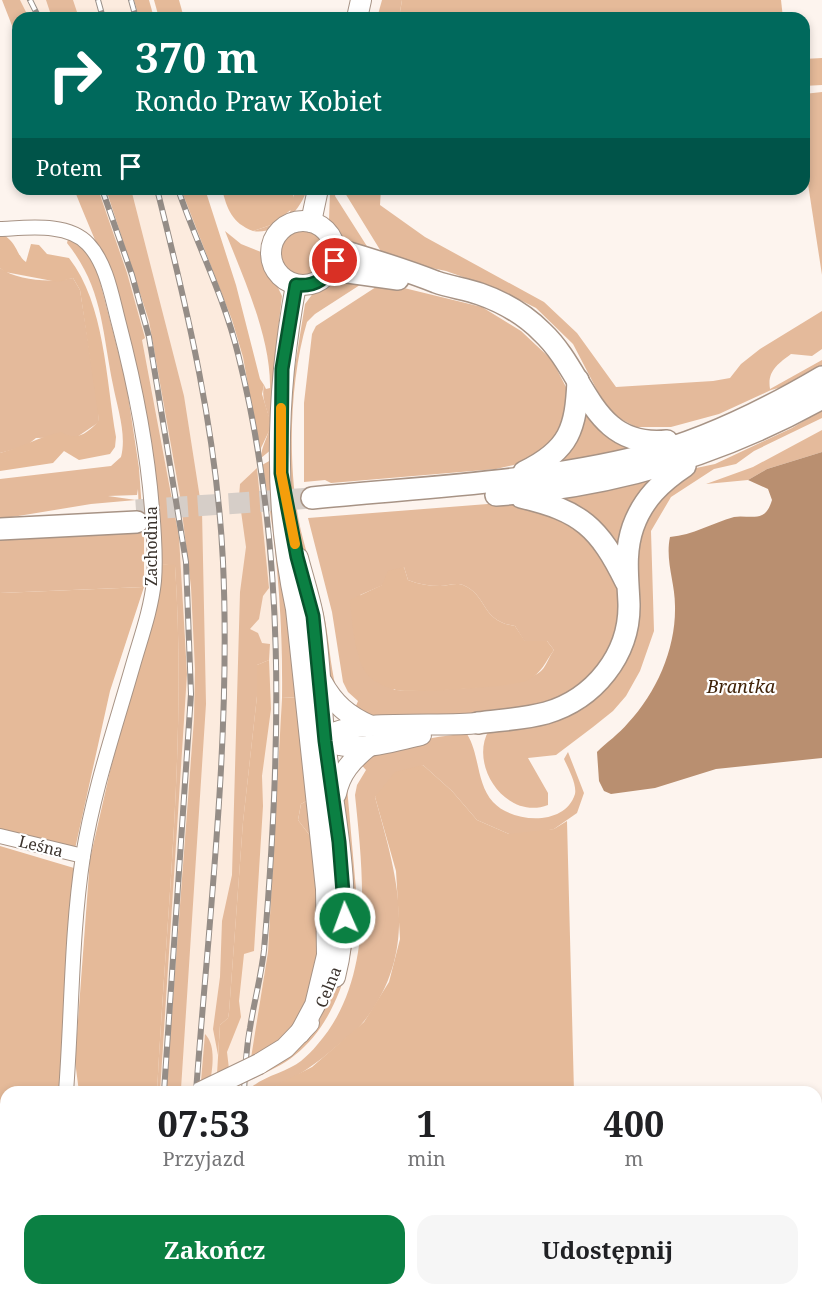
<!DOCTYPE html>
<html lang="pl">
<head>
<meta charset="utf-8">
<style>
  :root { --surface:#fff; --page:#f6f6f6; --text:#202124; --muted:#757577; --accent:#0b8043 }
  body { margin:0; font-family:"Noto Serif",serif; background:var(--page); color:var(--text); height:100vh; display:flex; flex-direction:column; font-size:22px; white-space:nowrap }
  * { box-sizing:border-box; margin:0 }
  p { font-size:20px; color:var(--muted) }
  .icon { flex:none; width:33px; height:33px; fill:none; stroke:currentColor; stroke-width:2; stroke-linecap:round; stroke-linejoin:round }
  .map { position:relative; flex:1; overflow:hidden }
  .panel { position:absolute; left:0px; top:1086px; width:822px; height:210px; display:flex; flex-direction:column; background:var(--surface); border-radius:18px 18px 0 0; box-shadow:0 3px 9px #0003 }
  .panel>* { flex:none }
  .hud { position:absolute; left:12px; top:12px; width:798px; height:183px; border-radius:18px; box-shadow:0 3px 9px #0003; background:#00695c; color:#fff; overflow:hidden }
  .pin { position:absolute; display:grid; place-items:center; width:51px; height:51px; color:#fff; margin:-26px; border:3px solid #fff; border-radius:50%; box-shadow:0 2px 6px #0007 }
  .me { position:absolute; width:66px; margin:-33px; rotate:358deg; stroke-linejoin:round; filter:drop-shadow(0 0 4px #0008) }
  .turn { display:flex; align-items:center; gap:21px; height:126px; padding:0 24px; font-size:27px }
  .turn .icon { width:78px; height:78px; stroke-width:2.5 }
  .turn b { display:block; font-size:42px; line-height:51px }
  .then { display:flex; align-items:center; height:57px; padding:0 24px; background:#0003; gap:12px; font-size:22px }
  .eta { display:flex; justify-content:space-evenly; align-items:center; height:102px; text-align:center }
  .eta b { font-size:36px; font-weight:700; line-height:42px }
  .cta { display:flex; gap:12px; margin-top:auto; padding:12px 24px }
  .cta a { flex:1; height:69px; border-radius:18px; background:var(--accent); color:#fff; font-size:24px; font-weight:700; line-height:69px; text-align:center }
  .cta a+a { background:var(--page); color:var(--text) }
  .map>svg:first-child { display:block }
  .built { fill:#fcebde }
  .green { fill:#e4ba9b; fill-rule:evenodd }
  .forest { fill:#e5ba99 }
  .water { fill:#b98f70 }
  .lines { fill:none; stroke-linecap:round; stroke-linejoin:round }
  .primary-tunnel { stroke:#d6cec8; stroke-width:21; stroke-dasharray:21 10; stroke-linecap:butt }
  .street-casing { stroke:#a79385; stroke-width:16 }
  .secondary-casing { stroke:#a79385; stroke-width:22 }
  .primary-casing { stroke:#a79385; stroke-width:24 }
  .street { stroke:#fff; stroke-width:14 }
  .secondary { stroke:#fff; stroke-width:20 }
  .primary { stroke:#fff; stroke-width:21 }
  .rail-casing { stroke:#958d87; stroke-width:6 }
  .rail { stroke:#fff; stroke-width:4; stroke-dasharray:11; stroke-linecap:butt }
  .secondary-bridge-casing { stroke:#a79385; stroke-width:22; stroke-linecap:butt }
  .secondary-bridge { stroke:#fff; stroke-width:20 }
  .route-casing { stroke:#07532c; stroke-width:15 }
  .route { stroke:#0b8043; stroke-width:10 }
  .slow { stroke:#f59e0b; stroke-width:10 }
  .labels { text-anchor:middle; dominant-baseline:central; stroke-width:4.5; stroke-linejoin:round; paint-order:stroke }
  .street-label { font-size:16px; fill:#3c342e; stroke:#fff }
  .water-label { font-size:18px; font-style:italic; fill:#402309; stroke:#fff }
</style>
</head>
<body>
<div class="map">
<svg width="822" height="1296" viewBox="0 0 822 1296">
  <rect width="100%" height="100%" fill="#fdf4ee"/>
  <g class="built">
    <path d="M5,0H134L139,18H18Z"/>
    <path d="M92,189H181L221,288L243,357L259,454L266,480L281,637V741L268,952L247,1092H157L163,976V463Z"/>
    <path d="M140,1290H232L231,1296H139Z"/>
  </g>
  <g class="green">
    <path d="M2,0H20L29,18H18V41Z"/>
    <path d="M46,0H73L79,18H52Z"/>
    <path d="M382,0H402L399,18H377Z"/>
    <path d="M822,92V275L804,158V94Z"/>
    <path d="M74,189H98L127,273L145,338L142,340L179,537L187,674L160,1092H157C166,917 187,741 175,566L162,564C156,482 148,401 125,321C112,275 91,233 74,189Z"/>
    <path d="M106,189H131L184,396L202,511L206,704L181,1089L166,1092L194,719L195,669L191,587L180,496L149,321Z"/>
    <path d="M295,189H307C301,210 278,235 253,231L271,225L290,212Z"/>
    <path d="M345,189H381L380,205L425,237L544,302L577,333L616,387L713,381L730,378L741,364L760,349L822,311V349L812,356L791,354C778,364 767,371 770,389L822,360V368L793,384L771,390L719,414L671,427H636L615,416L599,394L573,344L536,308L500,290L446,271L398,261L382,253L345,193Z"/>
    <path d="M330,191L336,192L335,196L370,251L344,243L329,220Z"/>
    <circle cx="304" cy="253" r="24"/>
    <path d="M225,231L241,244L261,252L282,296L278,330L272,449L261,458C261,444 272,433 269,419C267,407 261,399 264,385L266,389L270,388C271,337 243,277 225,231Z"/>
    <path d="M68,239L84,248L97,270L126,382L139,468L144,538V587L0,593V539L139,515L138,489L137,495L108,496L136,500L91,504L0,519V479L111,466L121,457C127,434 117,407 113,385C102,331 103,288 67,243Z"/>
    <path d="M0,268C18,281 52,283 73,278L80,290L98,406L99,422L77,437L36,438L26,446L0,453Z"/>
    <path d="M332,280L363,283L315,314L307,322C289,382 287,471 301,531C308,560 318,587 324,615C329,639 330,664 336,688L331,690L318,607L296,534L290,493L289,403L305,304L314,292Z"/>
    <path d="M376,287L404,288L482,307L521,331L552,360L566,387L569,411L550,447L518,464L496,469L331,483L325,480L304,482V403L312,334L316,326Z"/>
    <path d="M582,398L616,440L637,451L551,465Z"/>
    <path d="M822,410V418L754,451L736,464L714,469L671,497L651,531L654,631L640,671L626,696L613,711L593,727L556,755L528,758L548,793V805C507,821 468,766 489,730L595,696L634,573L642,517L687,470L715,464L792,428Z"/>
    <path d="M822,430V452L767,469L748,480L706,484L753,467Z"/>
    <path d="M271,460L298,697L282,698C283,621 277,540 262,465Z"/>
    <path d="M257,468L269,588L263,596L259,619L250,629L258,633L262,643L270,644L269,660L257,665V696L243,822L229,1012L228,1018L220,1025L218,1055L213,1029L220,977L222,921L232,875L240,592L246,547L239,497L240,484Z"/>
    <path d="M657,476L622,555L551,496Z"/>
    <path d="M514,502L586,528L616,577L619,600L617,628L609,655L593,678L556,702L498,714L383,719L353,713L358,701L348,692L343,682L332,612L308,518ZM404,567L408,580C418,584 429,586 440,586C447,586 456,582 463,585C488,595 480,621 515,626L525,642L547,641L554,650C549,656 547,665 542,670C526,689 421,691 394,690L360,595L383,585Z"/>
    <path d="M467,734C480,755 476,783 493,802C512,823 565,827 575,794C577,784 568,768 564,759L568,752L584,793L577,813L554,829L529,834H509L477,820L452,791L423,765L375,797C397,877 420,948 365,1020C356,1032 342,1041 331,1051C308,1070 277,1092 247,1092C258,1077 286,1073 301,1061C307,1056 313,1050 317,1045C376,979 363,874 355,795L357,785L366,770L358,761C393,745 430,736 467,734Z"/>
    <path d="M347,787L357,901C355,955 339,1020 295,1055C282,1066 266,1072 251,1080L307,1038L319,1021L341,971V798Z"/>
    <path d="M310,799L311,837L298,820L301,804Z"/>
    <path d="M205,1034C215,1044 213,1063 211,1077L201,1081Z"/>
  </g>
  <g class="forest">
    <path d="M134,0H149L154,18H139Z"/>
    <path d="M154,0H179L184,18H159Z"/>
    <path d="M402,0H781L783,18H399Z"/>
    <path d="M822,58V85L804,86V59Z"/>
    <path d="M181,189H205L236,285L260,379L264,385L262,394L270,420L269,431L261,448V458L243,357L232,320Z"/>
    <path d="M222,189H295L293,195L296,206L271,225L253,231C232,223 227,209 222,189Z"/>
    <path d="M0,233C19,243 15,254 26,262L31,244L39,245L47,254L69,258C105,304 106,380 116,437L115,447L110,454L79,460L64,451L53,463L0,471V453C22,447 39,437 61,432C77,442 87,433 99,421L80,290L73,278L58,282L5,272L0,268Z"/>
    <path d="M162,564L175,565C187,741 166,917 157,1092H79L75,1061L90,859L111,767L156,602Z"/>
    <path d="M404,567L408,580C418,584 429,586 440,586C447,586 456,582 463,585C488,595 480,621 515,626L525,641H547L554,650C545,662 542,673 528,680C515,687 412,693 396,690C388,688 377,683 371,678C355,666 352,619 350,600L382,585L388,571Z"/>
    <path d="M144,587L110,691L75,849L0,829V593Z"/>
    <path d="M269,660L271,709L262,776L263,806L254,951L244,954L239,1001L241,1017L227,1052L229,1069L217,1074L220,1025L228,1018L229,1012L243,822L257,696V665Z"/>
    <path d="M298,697L310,799L301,804L298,820L311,837L324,922L309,1008L283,1038L251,1058L268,952L282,698Z"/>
    <path d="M423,765L452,791L477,820L509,834L554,829L567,821L574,1092H263L312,1067L364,1022L389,982L400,939L396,871L375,797L395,772Z"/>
    <path d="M0,846L74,868L59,1092H6L7,1290L4,1296H0Z"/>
    <path d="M816,1181L822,1189V1296H568L571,1290H816Z"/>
    <path d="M31,1290H140L139,1296H28Z"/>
    <path d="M232,1290H514L509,1296H231Z"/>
  </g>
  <path class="water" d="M822,452V758L716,769L655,788L611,794L604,791L599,781L597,752C607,742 619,734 628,723C657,692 676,648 675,606C675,582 665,561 670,537C693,535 712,523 734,517C743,515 754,519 762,515C768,512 770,506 772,500L768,489L748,480L767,469Z"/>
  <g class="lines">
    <path class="primary-tunnel" d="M136,510L312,498"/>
    <defs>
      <g id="street">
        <path d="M0,229C26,228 68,222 88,244C107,264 112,298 119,324C135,385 147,445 152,509C154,532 156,557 154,581C151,610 141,637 133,665C115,728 93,792 83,856C71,934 72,1014 66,1092"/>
        <path d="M0,836L83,856"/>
      </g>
      <g id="secondary">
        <path d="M357,18L361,0"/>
        <circle cx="303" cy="253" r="32"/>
        <path d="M311,222L318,189"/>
        <path d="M296,285C276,392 273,502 296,609L326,889L327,955L315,1005L300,1033"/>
        <path d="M298,558C303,577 309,596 313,615C321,657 320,700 325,742C335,821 355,899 335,977"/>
        <path d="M322,682C334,704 348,716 371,726"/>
        <path d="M317,734C346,758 388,742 421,735"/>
        <path d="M320,749C323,744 327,738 332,734C354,720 446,727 478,723"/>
        <path d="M336,794C340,773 352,760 368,747"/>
        <path d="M259,1064L285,1048L309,1023"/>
        <path d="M14,1296L17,1290"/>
      </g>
      <g id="primary">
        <path d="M336,249C370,259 403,269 436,282C450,287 466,289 480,294C503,302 525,315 542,332C587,374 591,449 667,441"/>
        <path d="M330,272H348L398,279"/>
        <path d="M524,472C570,450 576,428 578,380"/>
        <path d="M496,495C611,487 722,454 822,398"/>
        <path d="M521,497C581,511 599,527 626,582"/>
        <path d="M312,498C422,487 535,483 643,456C706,440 766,410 822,377"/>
        <path d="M0,529L137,522"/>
        <path d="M478,723C500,720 524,719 546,713C594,699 630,655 629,604C628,578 624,553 633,527C643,499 661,482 685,466"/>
      </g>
    </defs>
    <use href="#street" class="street-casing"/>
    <use href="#secondary" class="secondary-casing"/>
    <use href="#primary" class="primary-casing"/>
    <use href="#street" class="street"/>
    <use href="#secondary" class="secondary"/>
    <use href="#primary" class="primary"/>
    <defs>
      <g id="rail">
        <path d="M30,0L39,18"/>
        <path d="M98,0L103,18"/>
        <path d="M131,0L136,18"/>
        <path d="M102,189L132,275L149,337L186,562L191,694L164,1092"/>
        <path d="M157,189C188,312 217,435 223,562C231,739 209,916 196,1092"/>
        <path d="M178,189C197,245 224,296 238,354C287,549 281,752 264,950C261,977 254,1002 250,1028C246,1049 245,1070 244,1092"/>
        <path d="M148,1296L149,1290"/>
        <path d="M172,1296V1290"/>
        <path d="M227,1296L228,1290"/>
      </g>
    </defs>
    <use href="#rail" class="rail-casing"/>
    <use href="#rail" class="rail"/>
    <defs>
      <path id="secondary-bridge" d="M201,1092L259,1064"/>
    </defs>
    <use href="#secondary-bridge" class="secondary-bridge-casing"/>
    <use href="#secondary-bridge" class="secondary-bridge"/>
  </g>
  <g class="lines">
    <defs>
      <path id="route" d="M335,261C327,279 315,287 296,285L282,369L281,473L297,557L313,616L325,741L339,842L345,918"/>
    </defs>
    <use href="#route" class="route-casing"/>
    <use href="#route" class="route"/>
    <path class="slow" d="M281,408V473L295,544"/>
  </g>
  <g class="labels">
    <g class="street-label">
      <text transform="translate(151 546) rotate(-90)">Zachodnia</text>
      <text transform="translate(41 846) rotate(14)">Leśna</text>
      <text transform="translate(328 987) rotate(-68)">Celna</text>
    </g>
    <g class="water-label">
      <text x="741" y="686">Brantka</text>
    </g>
  </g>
</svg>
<div class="pin" style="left:335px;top:261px;background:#d93025"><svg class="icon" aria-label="arrive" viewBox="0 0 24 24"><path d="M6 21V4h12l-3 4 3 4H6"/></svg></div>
<svg class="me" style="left:345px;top:918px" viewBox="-20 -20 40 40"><circle r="17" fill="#0b8043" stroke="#fff" stroke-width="3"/><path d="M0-11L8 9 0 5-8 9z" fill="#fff"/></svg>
<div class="hud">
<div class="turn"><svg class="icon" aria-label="right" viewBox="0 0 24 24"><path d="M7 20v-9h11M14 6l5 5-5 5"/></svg><div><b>370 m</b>Rondo Praw Kobiet</div></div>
<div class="then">Potem<svg class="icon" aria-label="arrive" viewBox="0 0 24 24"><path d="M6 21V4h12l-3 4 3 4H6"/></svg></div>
</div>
<section class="panel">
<div class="eta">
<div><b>07:53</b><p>Przyjazd</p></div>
<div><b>1</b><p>min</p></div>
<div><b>400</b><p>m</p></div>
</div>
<div class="cta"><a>Zakończ</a><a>Udostępnij</a></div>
</section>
</div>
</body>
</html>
